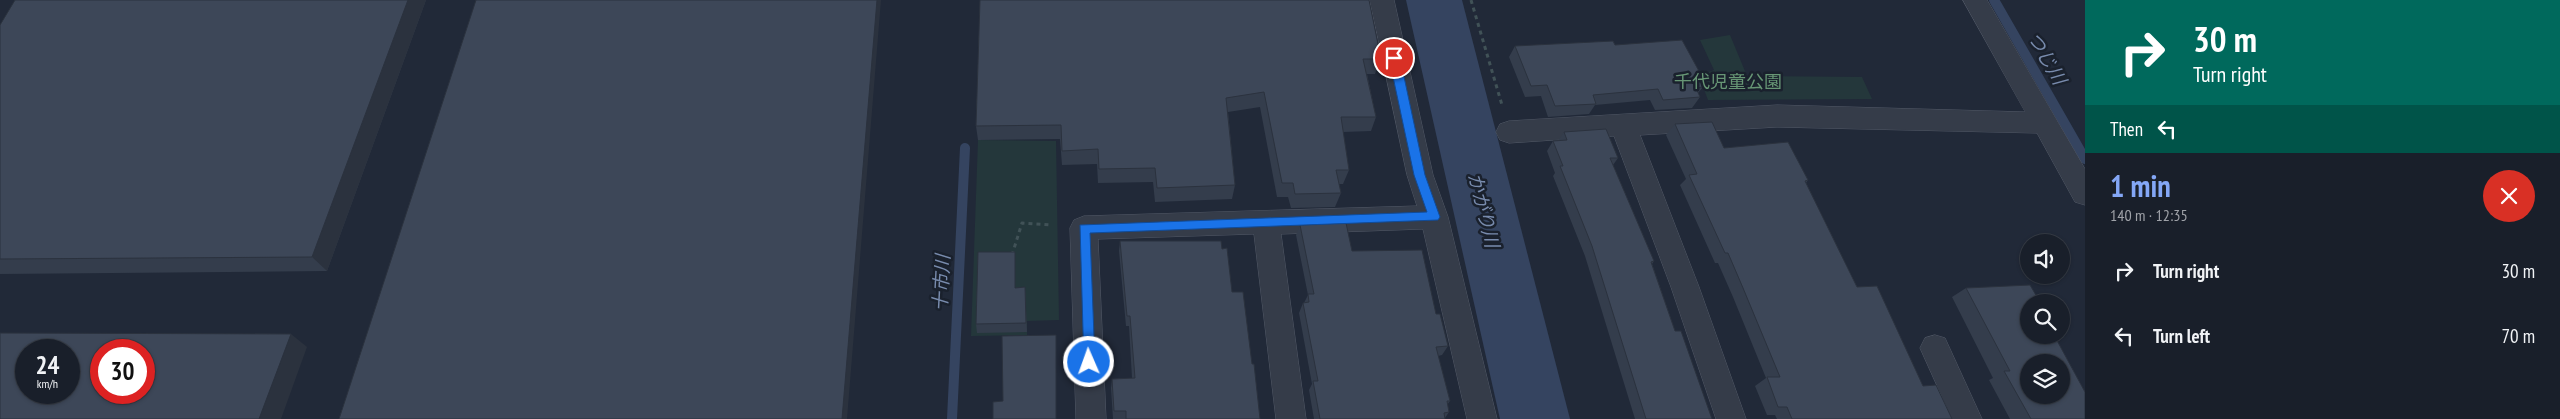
<!DOCTYPE html>
<html lang="en">
<head>
<meta charset="utf-8">
<style>
  :root { --surface:#191f2a; --page:#222732; --text:#f1f3f6; --muted:#9fa2a8; --line:#373d47; --accent:#84a7f6 }
  body { margin:0; font-family:"PT Sans Narrow","Noto Sans JP",sans-serif; background:var(--page); color:var(--text); height:100vh; display:flex; flex-direction:column; font-size:19px; white-space:nowrap }
  * { box-sizing:border-box; margin:0 }
  p { font-size:16px; color:var(--muted) }
  .icon { flex:none; width:28px; height:28px; fill:none; stroke:currentColor; stroke-width:2; stroke-linecap:round; stroke-linejoin:round }
  .map { position:relative; flex:1; overflow:hidden }
  .side { display:flex; flex-direction:column; background:var(--surface); width:475px }
  .side>* { flex:none }
  .guide { background:#00695c; color:#fff; overflow:hidden }
  .tools { position:absolute; left:2020px; top:234px; display:grid; gap:10px }
  .tools a { display:grid; place-items:center; width:50px; height:50px; border-radius:50%; background:var(--surface); box-shadow:0 1px 4px #0004,0 0 0 1px var(--line); font-size:25px }
  .speed { position:absolute; left:15px; top:339px; display:flex; gap:10px; font-size:25px; font-weight:700; text-align:center }
  .speed>* { display:grid; place-content:center; width:65px; height:65px; border-radius:50%; background:var(--surface); box-shadow:0 1px 4px #0004,0 0 0 1px var(--line); line-height:1 }
  .speed small { font-size:12px; font-weight:400 }
  .speed .limit { border:8px solid #d22; background:#fff; color:#111 }
  .pin { position:absolute; display:grid; place-items:center; width:42px; height:42px; color:#fff; margin:-21px; border:2px solid #fff; border-radius:50%; box-shadow:0 1px 5px #0007 }
  .me { position:absolute; width:55px; margin:-28px; rotate:358deg; stroke-linejoin:round; filter:drop-shadow(0 0 4px #0008) }
  .turn { display:flex; align-items:center; gap:18px; height:105px; padding:0 25px; font-size:22px }
  .turn .icon { width:65px; height:65px; stroke-width:2.5 }
  .turn b { display:block; font-size:35px; line-height:42px }
  .then { display:flex; align-items:center; height:48px; padding:0 25px; background:#0003; gap:10px; font-size:19px }
  .round { display:grid; place-items:center; flex:none; width:52px; height:52px; border-radius:26px; background:var(--page) }
  .headline { display:flex; align-items:center; justify-content:space-between; height:85px; padding:0 25px }
  h1 { font-size:30px; font-weight:700; line-height:38px; color:var(--accent) }
  ul { padding:0; list-style:none }
  li { display:flex; align-items:center; gap:15px; height:65px; padding:0 25px }
  li div { flex:1 }
  li b { display:block; font-size:19px }
  li em { font-style:normal }
  main { display:flex; flex:1; min-height:0 }
  .map>svg:first-child { display:block }
  .green { fill:#24373b }
  .lines { fill:none; stroke-linecap:round; stroke-linejoin:round }
  .stream { stroke:#354460; stroke-width:10 }
  .river { fill:#354460; fill-rule:evenodd }
  .street-casing { stroke:#525967; stroke-width:1 }
  .path { stroke:#415257; stroke-width:3; stroke-dasharray:4 4; stroke-linecap:butt }
  .street { fill:#353c49; fill-rule:evenodd }
  .wall { fill:#343d4c }
  .shaded-wall { fill:#2b323e }
  .building { fill:#3d4758; stroke:#2b323e; fill-rule:evenodd }
  .route { fill:#1a73e8; stroke:#114b97 }
  .labels { text-anchor:middle; dominant-baseline:central; stroke-width:5; stroke-linejoin:round; paint-order:stroke }
  .park-label { font-size:18px; fill:#679675; stroke:#1a212d }
  .water-label { font-size:19px; font-style:italic; fill:#788bad; stroke:#1a212d }
</style>
</head>
<body>
<main>
<div class="map">
<svg width="2085" height="419" viewBox="0 0 2085 419">
  <rect width="100%" height="100%" fill="#212938"/>
  <g class="green">
    <path d="M1730,35L1747,76L1862,77L1872,99L1708,100L1699,76L1714,70L1700,40Z"/>
    <path d="M978,140L1056,141L1059,320L1027,321V335L971,336Z"/>
  </g>
  <g class="lines">
    <g class="stream">
      <path d="M1994,0L2085,159"/>
      <path d="M952,419L965,148"/>
    </g>
    <path class="river" d="M1406,0H1462L1570,419H1500Z"/>
    <defs>
      <g id="street">
        <path d="M1370,0H1394L1433,175L1448,217L1497,419H1467L1423,229L1281,234L1306,419H1276L1254,234L1098,239L1106,419H1076L1070,228L1074,220L1084,216L1417,206L1407,175Z"/>
        <path d="M1963,0H1987L2085,169V205L2075,202L2037,133L1777,127L1640,135L1699,287L1746,419H1716L1671,287L1614,136L1509,143L1500,140L1496,132L1500,124L1509,121L1777,105L2025,112Z"/>
        <path d="M1935,335L1945,338L1982,419H1952L1920,348L1925,338Z"/>
      </g>
    </defs>
    <use href="#street" class="street-casing"/>
    <g class="path">
      <path d="M1471,0L1502,105"/>
      <path d="M1012,255L1022,223L1051,225"/>
    </g>
    <use href="#street" class="street"/>
  </g>
  <g class="wall">
    <path d="M426,0L327,271L0,274V25Z"/>
    <path d="M980,0L1381,59L1375,74H1367L1376,117L1371,131L1343,132L1349,170L1343,184H1339L1341,193L1335,207L1291,208L1288,197H1277L1260,107L1228,112L1235,185L1232,199L1155,202L1153,182L1098,183L1097,164L1062,165L1060,139L978,140L976,126Z"/>
    <path d="M1615,45L1700,73L1697,76L1703,87L1698,93L1700,97L1692,108L1655,110L1650,100L1595,105L1589,114L1548,117L1541,96L1525,97L1509,57L1515,46Z"/>
    <path d="M1675,124L1724,148L1808,180L1806,183L1857,287L1923,386L1952,419H1777L1775,415H1767L1755,386L1766,378L1733,297L1718,263H1715L1680,185L1686,179L1666,135Z"/>
    <path d="M1564,132L1618,158L1613,165L1654,261L1652,264L1675,331L1712,419H1635L1585,256L1553,176L1555,173L1547,151L1553,141H1558Z"/>
    <path d="M1300,225L1352,251L1436,314L1448,346L1442,355L1438,356L1450,401L1447,405L1449,412L1445,418V419H1314L1309,390L1312,384L1299,313L1303,303H1304L1308,295L1296,235Z"/>
    <path d="M1120,241L1222,249L1232,292L1252,364L1260,419H1113L1111,388L1112,379L1132,378L1129,326H1126L1119,251Z"/>
    <path d="M1015,252V288L1025,287L1027,332L977,333L976,324Z"/>
    <path d="M1966,288L2029,302L2085,419H2010L1989,380L1993,378L1952,297Z"/>
  </g>
  <g class="shaded-wall">
    <path d="M408,0H426L327,271L312,257Z"/>
    <path d="M877,0H881L847,419H842Z"/>
    <path d="M291,334L307,347L281,419H259Z"/>
  </g>
  <g class="building">
    <path d="M15,0H408L312,257L0,259V25Z"/>
    <path d="M476,0H877L842,419H339Z"/>
    <path d="M980,0H1369L1381,59H1363L1376,117H1341L1349,170H1336L1341,193L1295,194L1293,183H1282L1264,92L1226,98L1235,185L1157,188L1155,168L1099,169L1098,149L1062,151L1061,125L976,126Z"/>
    <path d="M1682,40L1700,73H1696L1703,87L1696,88L1700,97L1663,100L1658,89L1593,95L1596,104L1555,106L1547,85L1531,86L1515,46L1613,41L1615,45Z"/>
    <path d="M1712,122L1724,148L1788,142L1808,180L1805,181L1857,287L1877,286L1923,386L1936,385L1952,419H1792L1787,407H1778L1767,377H1780L1743,288L1728,253H1725L1689,175L1697,174L1675,124Z"/>
    <path d="M1606,129L1618,158H1610L1654,261L1651,262L1675,331H1681L1712,419H1646L1592,246L1560,166H1563L1553,141L1567,140L1564,132Z"/>
    <path d="M1346,223L1352,251L1422,250L1436,314H1440L1448,346L1436,347L1450,401H1447L1449,412L1444,413L1445,419H1320L1313,381H1318L1303,303L1309,302L1308,294H1314L1300,225Z"/>
    <path d="M1120,241H1221L1222,249L1227,248L1232,292H1243L1252,364H1254L1260,419H1126V411H1114L1112,379L1135,378L1130,316H1127Z"/>
    <path d="M978,252H1015V288L1025,287L1026,323L976,324Z"/>
    <path d="M2030,285L2040,302H2029V335H2054L2085,392V419H2031L2004,371H2010L1966,288ZM2029,362H2061V395H2029Z"/>
    <path d="M0,333L291,334L259,419H0ZM26,350H69V392H26ZM101,350H144V392H101Z"/>
    <path d="M1056,335V419H993V402L1003,401L1002,336Z"/>
  </g>
  <path class="route" d="M1394,54L1400,58L1425,175L1440,217L1438,220L1090,233L1095,362L1093,366H1084L1080,225L1427,212L1414,175L1389,58Z"/>
  <g class="labels">
    <g class="park-label">
      <text x="1728" y="81">千代児童公園</text>
    </g>
    <g class="water-label">
      <text transform="translate(2047 58) rotate(60)">つじ川</text>
      <text transform="translate(1484 210) rotate(76)">かがり川</text>
      <text transform="translate(941 283) rotate(-87)">十市川</text>
    </g>
  </g>
</svg>
<div class="tools">
<a><svg class="icon" aria-label="sound" viewBox="0 0 24 24"><path d="M4 9h4l5-4v14l-5-4H4zM17 9q2 3 0 6"/></svg></a>
<a><svg class="icon" aria-label="search" viewBox="0 0 24 24"><circle cx="10" cy="10" r="6"/><path d="M15 15l6 6"/></svg></a>
<a><svg class="icon" aria-label="layers" viewBox="0 0 24 24"><path d="M12 4l9 5-9 5-9-5zM3 14l9 5 9-5"/></svg></a>
</div>
<div class="speed"><div>24<small>km/h</small></div><div class="limit">30</div></div>
<div class="pin" style="left:1394px;top:58px;background:#d93025"><svg class="icon" aria-label="arrive" viewBox="0 0 24 24"><path d="M6 21V4h12l-3 4 3 4H6"/></svg></div>
<svg class="me" style="left:1089px;top:362px" viewBox="-20 -20 40 40"><circle r="17" fill="#1a73e8" stroke="#fff" stroke-width="3"/><path d="M0-11L8 9 0 5-8 9z" fill="#fff"/></svg>
</div>
<section class="side">
<div class="guide">
<div class="turn"><svg class="icon" aria-label="right" viewBox="0 0 24 24"><path d="M7 20v-9h11M14 6l5 5-5 5"/></svg><div><b>30 m</b>Turn right</div></div>
<div class="then">Then<svg class="icon" aria-label="left" viewBox="0 0 24 24"><path d="M17 20v-9H6M10 6l-5 5 5 5"/></svg></div>
</div>
<div class="headline"><div><h1>1 min</h1><p>140 m · 12:35</p></div><a class="round" style="background:#d93025;color:#fff"><svg class="icon" aria-label="close" viewBox="0 0 24 24"><path d="M6 6l12 12M18 6L6 18"/></svg></a></div>
<ul>
<li><svg class="icon" aria-label="right" viewBox="0 0 24 24"><path d="M7 20v-9h11M14 6l5 5-5 5"/></svg><div><b>Turn right</b></div><em>30 m</em></li>
<li><svg class="icon" aria-label="left" viewBox="0 0 24 24"><path d="M17 20v-9H6M10 6l-5 5 5 5"/></svg><div><b>Turn left</b></div><em>70 m</em></li>
</ul>
</section>
</main>
</body>
</html>
